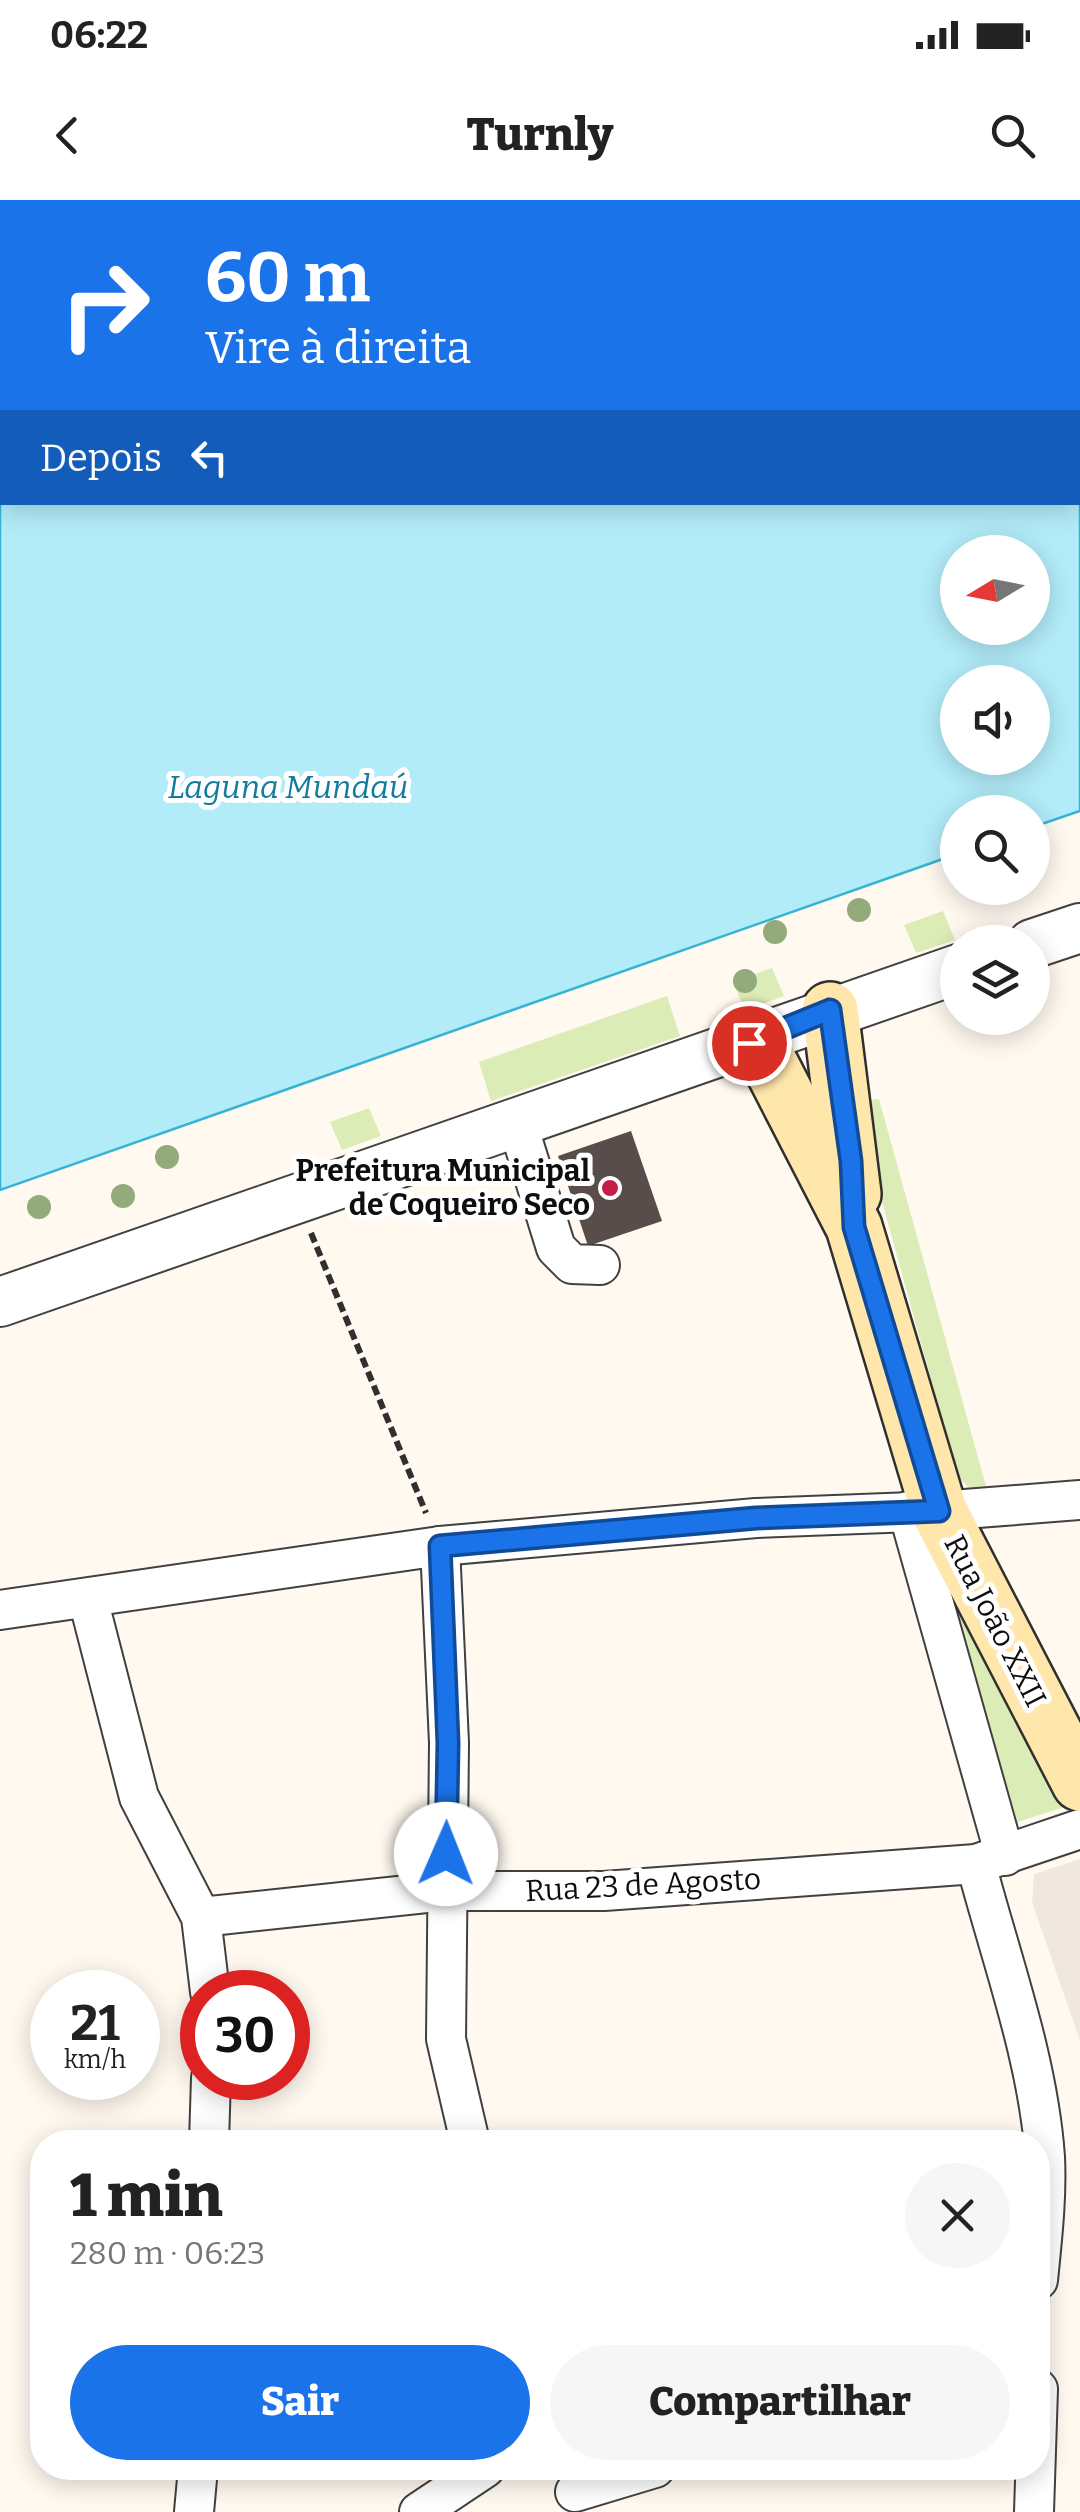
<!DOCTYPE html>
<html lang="pt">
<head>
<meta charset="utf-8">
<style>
  :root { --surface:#fff; --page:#f6f6f6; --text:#222; --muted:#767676; --accent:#1a73e8 }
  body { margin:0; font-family:Bitter,serif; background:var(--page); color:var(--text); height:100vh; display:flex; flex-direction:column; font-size:38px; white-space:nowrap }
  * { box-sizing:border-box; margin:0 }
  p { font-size:32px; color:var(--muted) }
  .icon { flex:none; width:55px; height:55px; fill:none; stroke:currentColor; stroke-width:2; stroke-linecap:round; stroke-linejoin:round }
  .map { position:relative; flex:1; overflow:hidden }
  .side { position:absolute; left:30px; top:1930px; width:1020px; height:350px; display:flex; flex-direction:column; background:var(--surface); border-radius:40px; box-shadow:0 5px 25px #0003 }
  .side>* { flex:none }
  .top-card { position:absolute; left:0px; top:0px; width:1080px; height:305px; box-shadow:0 5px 25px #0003; background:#1a73e8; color:#fff; overflow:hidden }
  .needle { width:65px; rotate:260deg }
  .buttons { position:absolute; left:940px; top:335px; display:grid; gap:20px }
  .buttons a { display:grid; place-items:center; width:110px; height:110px; border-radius:50%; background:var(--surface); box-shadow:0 5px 25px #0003; font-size:50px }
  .speed { position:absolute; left:30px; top:1770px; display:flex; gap:20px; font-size:50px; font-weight:700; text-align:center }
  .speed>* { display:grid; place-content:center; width:130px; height:130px; border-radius:50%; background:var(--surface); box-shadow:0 5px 25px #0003; line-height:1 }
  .speed small { font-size:25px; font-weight:400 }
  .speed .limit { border:15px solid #d22; background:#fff; color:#111 }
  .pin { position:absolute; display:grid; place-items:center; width:85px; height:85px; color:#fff; margin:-42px; border:5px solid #fff; border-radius:50%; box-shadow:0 2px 10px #0007 }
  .me { position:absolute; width:110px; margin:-55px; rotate:1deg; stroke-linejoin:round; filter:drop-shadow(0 0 8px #0008) }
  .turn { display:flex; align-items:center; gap:35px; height:210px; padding:0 40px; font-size:45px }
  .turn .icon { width:130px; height:130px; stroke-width:2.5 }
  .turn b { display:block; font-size:70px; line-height:85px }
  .then { display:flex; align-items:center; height:95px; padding:0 40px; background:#0003; gap:20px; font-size:38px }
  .round { display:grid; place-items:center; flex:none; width:105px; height:105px; border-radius:52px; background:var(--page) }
  .summary { display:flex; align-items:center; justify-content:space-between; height:170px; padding:0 40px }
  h1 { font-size:60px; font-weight:800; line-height:75px }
  .primary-button { display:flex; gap:20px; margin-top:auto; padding:20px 40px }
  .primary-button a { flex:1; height:115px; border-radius:60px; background:var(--accent); color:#fff; font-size:40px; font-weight:800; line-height:115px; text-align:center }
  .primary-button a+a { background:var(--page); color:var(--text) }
  .status { display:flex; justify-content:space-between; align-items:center; height:70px; padding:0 50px; background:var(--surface); direction:ltr }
  .status svg { height:28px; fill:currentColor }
  header { display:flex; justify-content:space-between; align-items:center; height:130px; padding:0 40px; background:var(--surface); font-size:45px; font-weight:800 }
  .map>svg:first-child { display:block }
  .green { fill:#dcecb7 }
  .plaza { fill:#f0e8de }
  .water { fill:#b2ecf9; stroke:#35b3d3; stroke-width:2.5; fill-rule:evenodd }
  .building { fill:#584d4a }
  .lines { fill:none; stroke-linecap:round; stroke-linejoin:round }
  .minor-casing { stroke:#414141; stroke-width:42 }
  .tertiary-casing { stroke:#414141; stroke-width:52 }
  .secondary-casing { stroke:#303030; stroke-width:60 }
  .path { stroke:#303030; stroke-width:6; stroke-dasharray:10 5; stroke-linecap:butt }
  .minor { stroke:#fff; stroke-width:38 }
  .tertiary { stroke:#fff; stroke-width:48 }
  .secondary { stroke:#ffe6ab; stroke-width:55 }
  .tree { fill:#93aa7b }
  .route-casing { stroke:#114b97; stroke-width:25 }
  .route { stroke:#1a73e8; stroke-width:18 }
  .poi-dot { fill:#c51f47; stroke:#fff; stroke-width:4 }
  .labels { text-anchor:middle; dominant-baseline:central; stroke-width:10; stroke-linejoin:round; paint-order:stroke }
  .poi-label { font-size:30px; font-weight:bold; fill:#0e0e0e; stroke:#fff; text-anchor:end }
  .street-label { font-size:30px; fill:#0e0e0e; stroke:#fff }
  .water-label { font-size:32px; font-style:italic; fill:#117c9f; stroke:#fff }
</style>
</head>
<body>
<div class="status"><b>06:22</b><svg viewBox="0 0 49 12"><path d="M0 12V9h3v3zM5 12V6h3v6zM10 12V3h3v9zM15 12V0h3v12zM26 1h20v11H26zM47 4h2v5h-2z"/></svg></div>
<header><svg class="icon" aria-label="back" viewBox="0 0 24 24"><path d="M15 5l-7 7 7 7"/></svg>Turnly<svg class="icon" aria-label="search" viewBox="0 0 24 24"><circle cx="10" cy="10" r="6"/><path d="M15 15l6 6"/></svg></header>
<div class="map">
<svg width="1080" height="2312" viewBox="0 0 1080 2312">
  <rect width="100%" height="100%" fill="#fff9f0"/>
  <g class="green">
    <path d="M943,711L955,740L916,753L904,725Z"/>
    <path d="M772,768L784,796L745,810L733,782Z"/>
    <path d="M667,796L680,836L491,901L479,862Z"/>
    <path d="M851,826L869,900L879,899L987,1290H972L958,1277L840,849Z"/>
    <path d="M369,908L381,936L342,950L330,922Z"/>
    <path d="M931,1353L1071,1605L1008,1625Z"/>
  </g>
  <path class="plaza" d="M1080,1659V1841L1032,1702L1034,1674Z"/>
  <path class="water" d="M0,0H1080V611L1033,627L1032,612H958L957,654L0,990ZM2,2H1078V302H2ZM958,352H1032V428H958ZM958,482H1032V558H958Z"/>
  <path class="building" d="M631,931L662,1021L588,1046L558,956Z"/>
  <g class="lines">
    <defs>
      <g id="minor">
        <path d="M517,922L556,1048L572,1064L600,1065"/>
        <path d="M908,1311L1005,1656"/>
        <path d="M440,1346L449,1543L446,1839L470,1942"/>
        <path d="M88,1399L139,1597L201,1717L210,1792"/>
        <path d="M0,1410L440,1346L756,1318L939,1311L1080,1300"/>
        <path d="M976,1664C1001,1759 1038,1858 1045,1957C1047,1998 1042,2039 1038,2080"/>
        <path d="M201,1717L445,1691H604L976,1664L1080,1629"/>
        <path d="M209,1942L211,1878"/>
        <path d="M575,2292L655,2268"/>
        <path d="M194,2312L198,2268"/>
        <path d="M419,2312L485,2268"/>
        <path d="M1034,2312L1038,2189"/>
      </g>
      <g id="tertiary">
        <path d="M1032,744L1080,728"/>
        <path d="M0,1102L958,769"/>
      </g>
      <g id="secondary">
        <path d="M830,810L853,994"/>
        <path d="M749,843L769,862L854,1027L939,1311L1080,1583"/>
      </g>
    </defs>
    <use href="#minor" class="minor-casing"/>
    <use href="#tertiary" class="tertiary-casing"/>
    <use href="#secondary" class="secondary-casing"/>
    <path class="path" d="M311,1033L426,1313"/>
    <use href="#minor" class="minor"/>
    <use href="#tertiary" class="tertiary"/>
    <use href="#secondary" class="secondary"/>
  </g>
  <g class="tree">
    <circle cx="859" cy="710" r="12"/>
    <circle cx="775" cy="732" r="12"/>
    <circle cx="745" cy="781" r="12"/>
    <circle cx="167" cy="957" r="12"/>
    <circle cx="123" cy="996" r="12"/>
    <circle cx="39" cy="1007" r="12"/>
  </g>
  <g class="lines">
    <defs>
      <path id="route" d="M446,1654L448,1543L440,1346L756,1318L939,1311L854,1027L851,961L830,810L749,843"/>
    </defs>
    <use href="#route" class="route-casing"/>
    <use href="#route" class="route"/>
  </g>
  <circle class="poi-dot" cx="610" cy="988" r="10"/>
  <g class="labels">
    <g class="poi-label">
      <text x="590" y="971">Prefeitura Municipal<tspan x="590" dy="34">de Coqueiro Seco</tspan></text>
    </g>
    <g class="street-label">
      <text transform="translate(995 1421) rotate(63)">Rua João XXII</text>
      <text transform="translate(643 1685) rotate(-3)">Rua 23 de Agosto</text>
    </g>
    <g class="water-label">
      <text x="288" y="587">Laguna Mundaú</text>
    </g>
  </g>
</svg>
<div class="buttons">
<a><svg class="needle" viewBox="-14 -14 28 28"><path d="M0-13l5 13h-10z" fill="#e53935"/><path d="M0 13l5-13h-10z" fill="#767676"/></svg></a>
<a><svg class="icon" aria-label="sound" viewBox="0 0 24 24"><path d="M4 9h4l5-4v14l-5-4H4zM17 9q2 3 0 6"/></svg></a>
<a><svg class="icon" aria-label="search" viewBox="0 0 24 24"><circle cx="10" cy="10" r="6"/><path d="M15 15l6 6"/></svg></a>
<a><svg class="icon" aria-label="layers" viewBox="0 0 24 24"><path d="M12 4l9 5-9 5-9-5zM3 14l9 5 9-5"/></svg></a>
</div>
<div class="speed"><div>21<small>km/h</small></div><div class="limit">30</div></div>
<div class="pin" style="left:749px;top:843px;background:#d93025"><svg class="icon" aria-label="arrive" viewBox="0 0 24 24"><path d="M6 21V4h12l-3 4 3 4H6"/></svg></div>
<svg class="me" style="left:446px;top:1654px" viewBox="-20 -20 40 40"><circle r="19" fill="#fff"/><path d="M0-13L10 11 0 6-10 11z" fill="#1a73e8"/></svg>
<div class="top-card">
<div class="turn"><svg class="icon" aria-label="right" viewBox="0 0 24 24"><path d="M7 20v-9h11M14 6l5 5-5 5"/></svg><div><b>60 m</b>Vire à direita</div></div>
<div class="then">Depois<svg class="icon" aria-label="left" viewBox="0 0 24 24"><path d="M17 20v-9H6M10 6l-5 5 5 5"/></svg></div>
</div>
<section class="side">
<div class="summary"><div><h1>1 min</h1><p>280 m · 06:23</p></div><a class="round"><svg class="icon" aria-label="close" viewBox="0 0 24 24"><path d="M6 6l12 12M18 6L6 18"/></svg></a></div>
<div class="primary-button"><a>Sair</a><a>Compartilhar</a></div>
</section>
</div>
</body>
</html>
